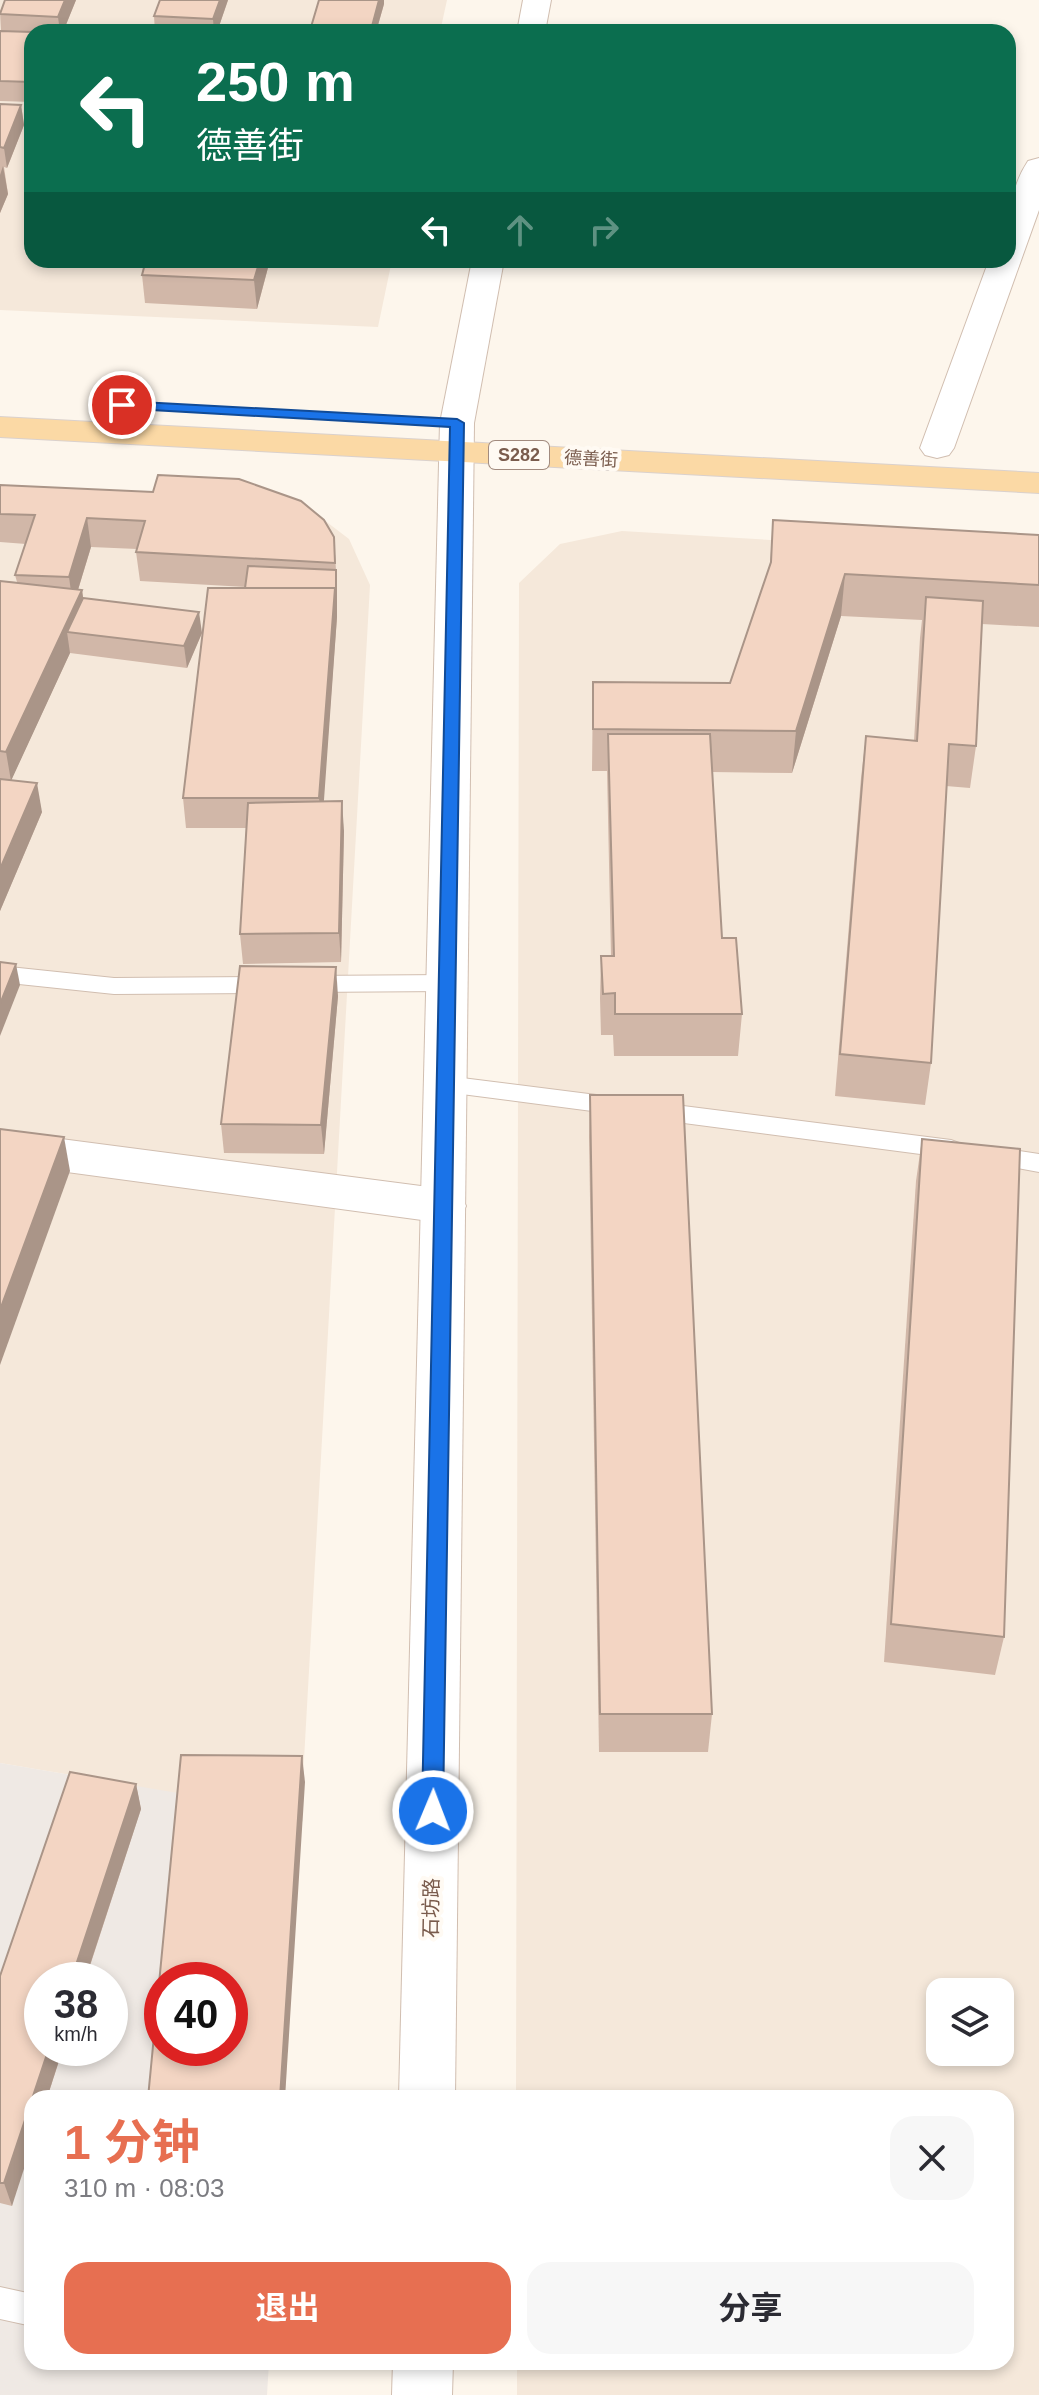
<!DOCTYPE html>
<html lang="zh">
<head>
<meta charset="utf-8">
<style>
  :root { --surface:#fff; --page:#f7f7f7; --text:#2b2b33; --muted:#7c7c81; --accent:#e76f51 }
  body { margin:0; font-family:Helvetica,"Noto Sans SC",sans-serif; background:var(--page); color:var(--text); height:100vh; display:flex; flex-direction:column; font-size:30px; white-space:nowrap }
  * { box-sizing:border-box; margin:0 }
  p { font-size:26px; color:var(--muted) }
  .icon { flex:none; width:44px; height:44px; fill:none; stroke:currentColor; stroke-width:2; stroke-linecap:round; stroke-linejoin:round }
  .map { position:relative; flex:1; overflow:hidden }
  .drawer { position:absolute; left:24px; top:2090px; width:990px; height:280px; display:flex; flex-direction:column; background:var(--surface); border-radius:24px; box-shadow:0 4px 12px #0003 }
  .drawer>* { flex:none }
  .banner { position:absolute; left:24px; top:24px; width:992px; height:244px; border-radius:24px; box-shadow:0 4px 12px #0003; background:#0b6e4f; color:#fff; overflow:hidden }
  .tools { position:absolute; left:926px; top:1978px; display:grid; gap:16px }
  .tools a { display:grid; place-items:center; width:88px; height:88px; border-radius:16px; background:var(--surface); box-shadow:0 4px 12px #0003; font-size:40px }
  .speed { position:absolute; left:24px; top:1962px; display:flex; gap:16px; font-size:40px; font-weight:700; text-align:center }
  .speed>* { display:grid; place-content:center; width:104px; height:104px; border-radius:50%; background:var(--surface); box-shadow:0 4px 12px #0003; line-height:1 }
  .speed small { font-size:20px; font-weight:400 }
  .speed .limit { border:12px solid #d22; background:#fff; color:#111 }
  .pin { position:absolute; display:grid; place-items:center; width:68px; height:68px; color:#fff; margin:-34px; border:4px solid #fff; border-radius:50%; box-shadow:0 2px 8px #0007 }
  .me { position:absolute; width:88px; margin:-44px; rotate:1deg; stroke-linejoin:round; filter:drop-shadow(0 0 6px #0008) }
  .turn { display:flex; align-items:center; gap:28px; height:168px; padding:0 40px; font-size:36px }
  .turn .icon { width:104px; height:104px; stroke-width:2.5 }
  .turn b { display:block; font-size:56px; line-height:68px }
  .lanes { display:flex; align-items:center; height:76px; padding:0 40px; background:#0003; justify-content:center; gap:40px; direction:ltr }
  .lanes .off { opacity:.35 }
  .round { display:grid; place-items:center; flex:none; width:84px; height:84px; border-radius:24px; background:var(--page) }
  .summary { display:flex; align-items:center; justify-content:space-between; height:136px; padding:0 40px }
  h1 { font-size:48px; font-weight:700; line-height:60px; color:var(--accent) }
  .button { display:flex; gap:16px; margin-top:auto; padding:16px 40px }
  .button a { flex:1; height:92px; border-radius:24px; background:var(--accent); color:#fff; font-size:32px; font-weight:700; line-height:92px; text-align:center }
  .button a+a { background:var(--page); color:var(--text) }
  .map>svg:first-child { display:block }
  .residential { fill:#f5e8da; fill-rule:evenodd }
  .industrial { fill:#efe9e4; fill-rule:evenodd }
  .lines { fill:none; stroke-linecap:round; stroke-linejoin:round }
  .service-casing { stroke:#d1beb0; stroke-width:2 }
  .minor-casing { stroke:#d1beb0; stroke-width:2 }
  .tertiary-casing { stroke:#d1beb0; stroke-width:2 }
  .primary-casing { stroke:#dad1cd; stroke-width:2 }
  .service { fill:#fff; fill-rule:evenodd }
  .minor { fill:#fff; fill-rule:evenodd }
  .tertiary { fill:#fff; fill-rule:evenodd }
  .primary { fill:#fbd9a5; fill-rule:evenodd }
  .wall { fill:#d1b7a8 }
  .shaded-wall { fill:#aa9588 }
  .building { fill:#f3d5c3; stroke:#aa9588; stroke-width:2; fill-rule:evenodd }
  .route { fill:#1a73e8; stroke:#114b97; stroke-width:2 }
  .labels { text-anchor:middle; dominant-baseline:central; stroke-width:8; stroke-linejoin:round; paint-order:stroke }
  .shield { fill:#fffaf3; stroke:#a28b7f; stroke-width:2 }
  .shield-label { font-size:18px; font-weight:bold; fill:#7a5c4d }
  .far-street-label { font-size:18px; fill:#7a5c4d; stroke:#fffaf3 }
  .street-label { font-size:20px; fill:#7a5c4d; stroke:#fffaf3 }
</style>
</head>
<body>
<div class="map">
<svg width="1039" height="2395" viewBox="0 0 1039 2395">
  <rect width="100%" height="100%" fill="#fdf6ec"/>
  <g class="residential">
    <path d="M0,0H447L440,32H32V260H392L378,327L0,310Z"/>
    <path d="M0,486L315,513L349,539L370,585L285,2098H156L162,2048H230V1980L77,1776L0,1763Z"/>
    <path d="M622,531L1039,556V2395H517V2362H1006V2098H516L519,583L560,544ZM940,1992H1000V2052H940Z"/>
  </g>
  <path class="industrial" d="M0,1763L184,1794L162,1980L156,2098H32V2362H269L267,2395H0ZM42,1980H110V2048H42Z"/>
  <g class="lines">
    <defs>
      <g id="service">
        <path d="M0,966L114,978L269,977L277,979L280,985L277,991L269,993L114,994L0,982Z"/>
        <path d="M448,975L456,977L459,983L456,989L448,991L306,992L298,990L295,984L298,978L306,976Z"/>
        <path d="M446,1076L951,1140L959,1143L963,1149L959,1155L951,1158L446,1092L438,1090L434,1084L438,1078Z"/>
        <path d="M988,1146L1039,1154V1172L980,1161L976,1155L980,1149Z"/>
        <path d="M0,2287L32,2294V2326L0,2319Z"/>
      </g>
      <g id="minor">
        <path d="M523,0H551L545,32H517Z"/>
        <path d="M1039,158V210L954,448L949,455L937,458L925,455L920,448L989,260H1008C1008,225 1008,191 1028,161Z"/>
        <path d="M472,260H504L474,423L469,430L457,433L445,430L440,423Z"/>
        <path d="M0,1131L444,1189L460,1194L466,1206L460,1218L444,1223L0,1163Z"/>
      </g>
      <g id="tertiary">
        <path d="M457,413L469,416L474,423L455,2098H399L440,423L445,416Z"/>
        <path d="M393,2362H453L452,2395H392Z"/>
      </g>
      <path id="primary" d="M0,417L1039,473V493L0,437Z"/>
    </defs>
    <use href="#service" class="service-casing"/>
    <use href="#minor" class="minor-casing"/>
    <use href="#tertiary" class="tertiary-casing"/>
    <use href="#primary" class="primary-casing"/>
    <use href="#service" class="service"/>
    <use href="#minor" class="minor"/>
    <use href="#tertiary" class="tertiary"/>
    <use href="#primary" class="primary"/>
  </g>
  <g class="wall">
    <path d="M5,0H76L63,32H32V102L0,101V31H1L0,12Z"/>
    <path d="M160,0H228L217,32H155L154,16Z"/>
    <path d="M384,4L376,32H311V27Z"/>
    <path d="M0,104L21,105L24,125L7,168L4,167L8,194L0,213Z"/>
    <path d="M270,260L257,309L145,303L142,275Z"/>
    <path d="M0,485L334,537L337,592V617L323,802L344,831L341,962L243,964L240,934L246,828H186L183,798L246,587L140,581L136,552L137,549L91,547L78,590H82L83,598L202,633L187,668L70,653L11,780L42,812L0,911V581L17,582L15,575L26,544L0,542Z"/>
    <path d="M773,520L1039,535V627L982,624L976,746L970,788L946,786L931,1063L925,1105L835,1096L861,778L866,736L914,741L920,638L922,620L841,616L792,773L712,772L722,938L742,1014L738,1056H614L613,1035H601L600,998L601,956H611L607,771H592L593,682L730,683L770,567Z"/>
    <path d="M338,996L324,1154L224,1153L221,1124Z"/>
    <path d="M590,1095L712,1714L708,1752H599L589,1137Z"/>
    <path d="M922,1139L1004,1637L995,1675L884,1662L916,1181Z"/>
    <path d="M136,1784L141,1809L47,2098H32L12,2206L0,2203V1976Z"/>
  </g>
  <g class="shaded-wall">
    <path d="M65,0H76L63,32H60L58,17Z"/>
    <path d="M220,0H228L217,32H214L213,19Z"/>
    <path d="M379,0H384V4L376,32H371Z"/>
    <path d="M21,105L24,125L7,168L4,148Z"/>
    <path d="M3,166L8,194L0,213V175Z"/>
    <path d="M260,260H270L257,309L254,280Z"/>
    <path d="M87,518L91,547L73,606L69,577Z"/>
    <path d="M334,537L337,592V617L322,828L319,798L336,571Z"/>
    <path d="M845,574L841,616L792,773L796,731Z"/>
    <path d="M82,590L86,619L67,632L70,653L11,781L6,752Z"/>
    <path d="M199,612L202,633L187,668L184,646Z"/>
    <path d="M37,783L42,812L0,911V869Z"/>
    <path d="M342,801L344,831L341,962L339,933Z"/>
    <path d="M16,964L20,985L0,1036V1004Z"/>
    <path d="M336,967L338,996L324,1154L321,1125Z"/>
    <path d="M64,1137L70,1171L0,1365V1310Z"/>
    <path d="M302,1756L305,1782L285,2098H280Z"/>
    <path d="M136,1784L141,1809L85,1980H71Z"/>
    <path d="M49,2048H63L47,2098H32Z"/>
    <path d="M32,2099V2144L12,2206L4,2183Z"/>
  </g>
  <g class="building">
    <path d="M5,0H65L58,17L0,14Z"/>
    <path d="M160,0H220L213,19L154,16Z"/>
    <path d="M319,0H379L371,30L311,27Z"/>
    <path d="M0,31L32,32L31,82L0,81Z"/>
    <path d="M0,104L21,105L4,148L0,147Z"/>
    <path d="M146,260H260L254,280L142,275Z"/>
    <path d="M158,475L239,479L301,501L324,520L334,537L335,563L136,552L145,521L87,518L69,577L15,575L35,515L0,514V485L153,492Z"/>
    <path d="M773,520L1039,535V585L845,574L796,731L593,729V682L730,683L771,562Z"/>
    <path d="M248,566L336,570V596L335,588H245Z"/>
    <path d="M0,581L82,590L6,752L0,751Z"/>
    <path d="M208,588H335L319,798H183Z"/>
    <path d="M926,597L983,601L976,746L949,744L931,1063L840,1054L866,736L917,741Z"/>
    <path d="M83,598L199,612L184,646L67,632Z"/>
    <path d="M608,734H710L722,938H736L742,1014H615V993L603,994L601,956H614Z"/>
    <path d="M0,779L37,783L0,869Z"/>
    <path d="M342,801L339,933L240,934L248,803Z"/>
    <path d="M0,962L16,964L0,1004Z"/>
    <path d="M240,966L336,967L321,1125L221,1124Z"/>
    <path d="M590,1095H683L712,1714H600Z"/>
    <path d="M0,1129L64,1137L0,1310Z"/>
    <path d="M922,1139L1020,1149L1004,1637L891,1624Z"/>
    <path d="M181,1755L302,1756L280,2098H148ZM162,1980H230V2048H162Z"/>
    <path d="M70,1772L136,1784L71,1980H42V2048H49L4,2183H0V1976Z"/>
  </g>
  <path class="route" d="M122,401L457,419L464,423L443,1811L440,1818L433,1821L425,1818L422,1811L450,427L117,408V402Z"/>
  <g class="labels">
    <rect class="shield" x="489" y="441" width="60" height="28" rx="6"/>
    <g class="shield-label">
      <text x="519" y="455">S282</text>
    </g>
    <g class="far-street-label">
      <text transform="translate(591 459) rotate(3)">德善街</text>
    </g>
    <g class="street-label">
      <text transform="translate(431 1908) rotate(-89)">石坊路</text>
    </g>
  </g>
</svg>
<div class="tools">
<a><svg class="icon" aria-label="layers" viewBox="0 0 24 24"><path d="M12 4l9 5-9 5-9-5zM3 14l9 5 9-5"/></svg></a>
</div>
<div class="speed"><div>38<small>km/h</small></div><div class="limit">40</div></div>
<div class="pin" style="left:122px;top:405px;background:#d93025"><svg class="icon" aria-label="arrive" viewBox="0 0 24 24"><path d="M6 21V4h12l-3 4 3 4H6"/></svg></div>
<svg class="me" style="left:433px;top:1811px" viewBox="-20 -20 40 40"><circle r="17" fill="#1a73e8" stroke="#fff" stroke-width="3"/><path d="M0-11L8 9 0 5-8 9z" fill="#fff"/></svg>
<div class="banner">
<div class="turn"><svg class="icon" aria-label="left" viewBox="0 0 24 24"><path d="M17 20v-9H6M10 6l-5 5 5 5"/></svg><div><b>250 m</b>德善街</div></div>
<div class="lanes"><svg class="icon" aria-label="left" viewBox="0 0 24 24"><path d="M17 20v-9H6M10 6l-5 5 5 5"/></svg><svg class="icon off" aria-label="ahead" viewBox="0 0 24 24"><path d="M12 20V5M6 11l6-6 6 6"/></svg><svg class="icon off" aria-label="right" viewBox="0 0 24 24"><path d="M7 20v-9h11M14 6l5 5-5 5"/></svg></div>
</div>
<section class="drawer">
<div class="summary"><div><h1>1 分钟</h1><p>310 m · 08:03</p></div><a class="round"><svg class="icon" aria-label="close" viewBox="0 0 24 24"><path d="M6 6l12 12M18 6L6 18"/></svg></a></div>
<div class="button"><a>退出</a><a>分享</a></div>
</section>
</div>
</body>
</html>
